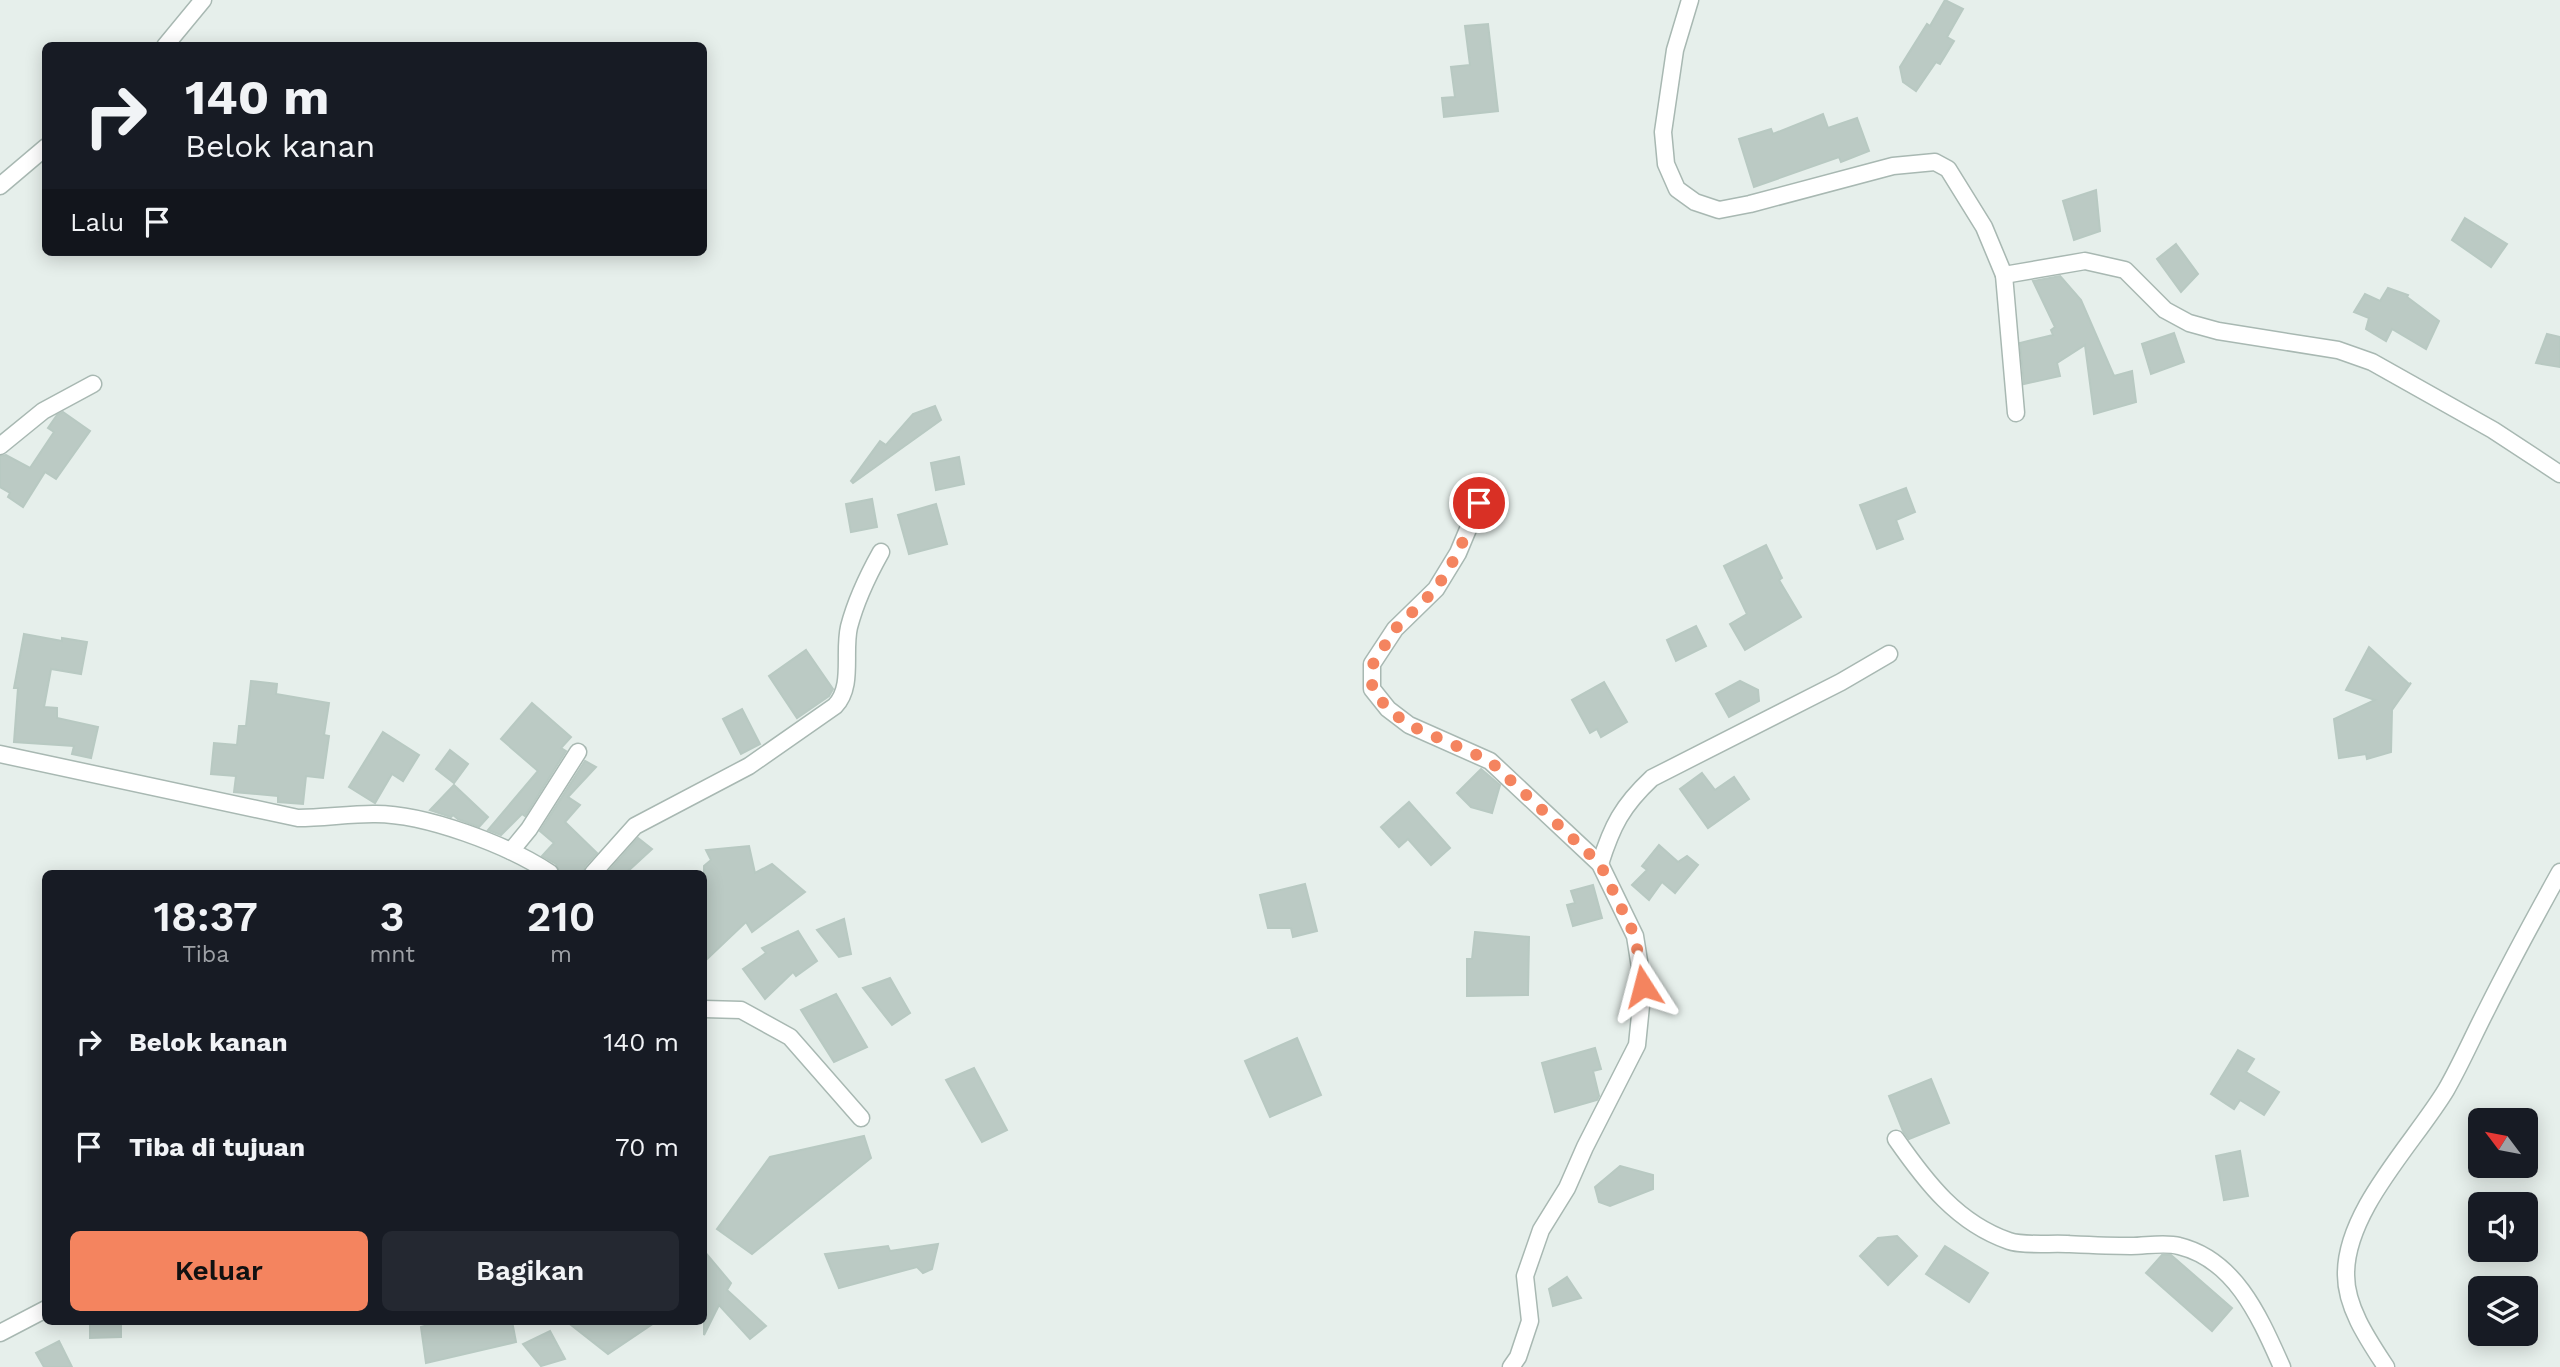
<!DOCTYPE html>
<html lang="id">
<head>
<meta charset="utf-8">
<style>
  :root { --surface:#171b24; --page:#242831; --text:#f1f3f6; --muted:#9ea1a6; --accent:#f4845f }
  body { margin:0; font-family:"Work Sans",sans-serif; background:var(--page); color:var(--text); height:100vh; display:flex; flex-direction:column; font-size:26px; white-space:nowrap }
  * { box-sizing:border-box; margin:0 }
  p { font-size:23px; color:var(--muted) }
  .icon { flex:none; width:38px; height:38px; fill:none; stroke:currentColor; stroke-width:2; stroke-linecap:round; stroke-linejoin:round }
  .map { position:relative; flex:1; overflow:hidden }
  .panel { position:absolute; left:42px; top:870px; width:665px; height:455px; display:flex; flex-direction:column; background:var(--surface); border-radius:10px; box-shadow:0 4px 18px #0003 }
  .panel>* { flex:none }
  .hud { position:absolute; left:42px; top:42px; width:665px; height:214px; border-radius:10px; box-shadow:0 4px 18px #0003; background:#171b24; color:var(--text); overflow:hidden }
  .needle { width:46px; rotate:302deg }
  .buttons { position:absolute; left:2468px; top:1108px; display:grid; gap:14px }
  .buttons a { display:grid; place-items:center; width:70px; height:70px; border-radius:10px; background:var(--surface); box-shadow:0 4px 18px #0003; font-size:35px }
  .pin { position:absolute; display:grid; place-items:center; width:60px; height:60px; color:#fff; margin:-30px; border:4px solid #fff; border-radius:50%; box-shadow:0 2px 7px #0007 }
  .me { position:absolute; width:77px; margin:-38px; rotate:351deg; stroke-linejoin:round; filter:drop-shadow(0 0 5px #0008) }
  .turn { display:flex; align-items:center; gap:24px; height:147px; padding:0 28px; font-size:32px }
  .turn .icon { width:91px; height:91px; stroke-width:2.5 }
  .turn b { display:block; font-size:49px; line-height:60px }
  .then { display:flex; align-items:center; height:66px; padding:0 28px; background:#0003; gap:14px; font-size:26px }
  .eta { display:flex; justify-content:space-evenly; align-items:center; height:119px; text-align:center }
  .eta b { font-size:42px; font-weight:600; line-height:49px }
  .button { display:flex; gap:14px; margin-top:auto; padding:14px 28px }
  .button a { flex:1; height:80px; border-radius:10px; background:var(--accent); color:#111; font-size:28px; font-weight:600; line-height:80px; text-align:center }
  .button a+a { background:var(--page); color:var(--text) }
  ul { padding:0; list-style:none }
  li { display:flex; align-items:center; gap:21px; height:105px; padding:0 28px }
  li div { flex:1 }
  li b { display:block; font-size:26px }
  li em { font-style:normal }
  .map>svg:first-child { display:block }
  .building { fill:#bbcac4; stroke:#b8c9c2; stroke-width:2 }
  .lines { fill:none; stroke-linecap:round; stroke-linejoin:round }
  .minor-casing { stroke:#a8b8b2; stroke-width:19 }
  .minor { stroke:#fff; stroke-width:16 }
  .route { stroke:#f4845f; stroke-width:12; stroke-dasharray:0 21.6 }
</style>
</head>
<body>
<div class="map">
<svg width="2560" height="1367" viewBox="0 0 2560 1367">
  <rect width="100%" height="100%" fill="#e6efeb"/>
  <g class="building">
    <path d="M1945,0L1963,9L1947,37L1954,41L1940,64L1936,62L1916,91L1903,82L1900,67L1927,24L1930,26Z"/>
    <path d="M1488,24L1498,111L1444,117L1442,98L1455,97L1451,67L1470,65L1465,26Z"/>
    <path d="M1823,114L1828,128L1857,118L1869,151L1841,162L1839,157L1754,187L1739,139L1771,129L1773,134Z"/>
    <path d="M2096,190L2100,231L2074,240L2063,201Z"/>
    <path d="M2465,218L2507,244L2491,267L2452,240Z"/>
    <path d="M2176,244L2198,274L2181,292L2157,259Z"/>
    <path d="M2060,276L2081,300L2114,376L2132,371L2136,402L2094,414L2085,345L2057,363L2060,376L2024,384L2020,343L2053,335L2051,330L2055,327L2033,281Z"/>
    <path d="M2388,288L2408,295L2407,297L2439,321L2426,349L2392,329L2386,341L2366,329L2369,318L2354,312L2365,294L2380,301Z"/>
    <path d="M2174,333L2184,362L2151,374L2142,344Z"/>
    <path d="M2547,334L2560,337V367L2536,363Z"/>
    <path d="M935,406L941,420L853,483L851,481L880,441L886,445L913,414Z"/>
    <path d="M63,412L90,431L56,479L45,472L23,507L8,497L10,493L0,487V456L6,455L30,468L54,432L48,428L57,415Z"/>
    <path d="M959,457L964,484L936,490L931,463Z"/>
    <path d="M1906,488L1915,512L1896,520L1903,539L1877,549L1860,505Z"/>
    <path d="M872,499L877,527L851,532L846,504Z"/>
    <path d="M936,504L947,544L909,554L898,515Z"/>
    <path d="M1766,545L1782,578L1779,580L1801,617L1745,650L1730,624L1747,614L1724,566Z"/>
    <path d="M1696,626L1706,646L1676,661L1667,640Z"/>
    <path d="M24,634L62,641V638L87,642L81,674L51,669L44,707L57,708V718L98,727L91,758L72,754L74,746L14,742L18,688H14Z"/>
    <path d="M2369,647L2409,684L2411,683L2392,710L2391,752L2367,759L2366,754L2339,758L2334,719L2375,700L2346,690Z"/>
    <path d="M806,650L833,689L829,696L797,718L769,676Z"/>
    <path d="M251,681L277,684L276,694L329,703L324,735L329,736L323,778L306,776L303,804L278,802V796L234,792L236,776L211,774L214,743L237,745L239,726H246Z"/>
    <path d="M1740,681L1758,690L1759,701L1729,717L1716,694Z"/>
    <path d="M1604,682L1627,722L1601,737L1597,729L1590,733L1572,700Z"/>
    <path d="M532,703L571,737L561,748L566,751L525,816L522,814L501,835L488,830L538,771L501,739Z"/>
    <path d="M742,709L760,744L741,754L723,719Z"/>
    <path d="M383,732L419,755L403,781L392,774L375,803L349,787Z"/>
    <path d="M450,750L468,764L454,783L436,769Z"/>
    <path d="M585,761L596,767L568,797L580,805L565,822L597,853L585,866L583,873H560L556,864L542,856L554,843L540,831Z"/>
    <path d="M1481,769L1500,785L1492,813L1471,807L1457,793Z"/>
    <path d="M1702,773L1715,790L1734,777L1749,799L1708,828L1680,789Z"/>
    <path d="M454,785L488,817L479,827L458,819L453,815L451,817L430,810Z"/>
    <path d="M1409,802L1450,848L1431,865L1408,839L1399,847L1381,827Z"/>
    <path d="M638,838L652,849L626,873H607Z"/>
    <path d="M1659,845L1678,862L1687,856L1698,865L1675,893L1662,882L1649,900L1632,885L1647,870L1642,866Z"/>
    <path d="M749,846L755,873L772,864L805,892L752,932L746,922L704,962V866L711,860L706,850Z"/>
    <path d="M1305,884L1317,931L1293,937L1291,928H1268L1260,895Z"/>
    <path d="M1593,885L1602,918L1573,926L1567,905L1575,903L1571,891Z"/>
    <path d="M844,919L851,954L839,957L817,930Z"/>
    <path d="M798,931L817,961L796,976L793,972L765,999L743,969L766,953L762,948Z"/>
    <path d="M1475,932L1529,937L1528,995L1467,996V959H1472Z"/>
    <path d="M890,978L910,1013L892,1025L863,988Z"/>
    <path d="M836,994L867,1047L834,1062L801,1010Z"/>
    <path d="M1297,1038L1321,1095L1270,1117L1245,1061Z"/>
    <path d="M1595,1048L1601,1069L1593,1071L1599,1096L1597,1100L1555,1112L1542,1063Z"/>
    <path d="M2238,1050L2254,1059L2246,1072L2279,1092L2264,1115L2240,1100L2234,1109L2211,1094Z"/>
    <path d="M974,1068L1007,1130L982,1142L946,1080Z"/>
    <path d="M1931,1079L1949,1123L1909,1139L1903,1131L1889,1096Z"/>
    <path d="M864,1136L871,1158L752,1254L717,1229L770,1157Z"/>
    <path d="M2240,1151L2248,1196L2224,1200L2216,1156Z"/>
    <path d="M1620,1166L1653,1175V1189L1610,1206L1599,1202L1595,1187Z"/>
    <path d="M1897,1236L1917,1256L1888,1285L1860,1256L1878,1238Z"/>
    <path d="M938,1244L932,1269L923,1273L917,1267L839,1288L825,1254L888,1246L890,1251Z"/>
    <path d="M1945,1246L1988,1273L1969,1302L1926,1274Z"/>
    <path d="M704,1251L731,1283L727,1290L766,1326L750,1339L719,1305L704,1335Z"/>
    <path d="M2162,1255H2171L2232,1308L2212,1331L2146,1273Z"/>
    <path d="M1567,1277L1581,1298L1553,1306L1549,1289Z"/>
    <path d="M90,1321H121V1337L90,1338Z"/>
    <path d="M442,1321H512L516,1342L426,1363L421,1327Z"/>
    <path d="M566,1321H657L608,1354Z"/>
    <path d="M550,1331L565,1359L541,1366L523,1344Z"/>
    <path d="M59,1341L72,1367H44L36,1353Z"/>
  </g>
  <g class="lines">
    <defs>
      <g id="minor">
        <path d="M1690,0L1675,50L1663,132L1666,164L1677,189L1695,202L1719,210L1750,204L1893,166L1935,162L1948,169L1984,227L2004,275L2085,261L2125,270L2165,310L2189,323L2218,331L2338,350L2372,362L2493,430L2560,474"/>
        <path d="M165,46L203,0"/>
        <path d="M0,186L46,147"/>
        <path d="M2004,275L2016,413"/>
        <path d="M0,446L43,411L93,384"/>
        <path d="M1479,503L1458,553L1436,589L1395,629L1372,664V689L1388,709L1409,725L1490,761L1600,864L1635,936L1643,986L1637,1045L1585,1147L1567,1188L1541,1230L1525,1276L1530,1321L1518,1357L1511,1367"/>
        <path d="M0,754L298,818C323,818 348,814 373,814C424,813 508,845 550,873"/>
        <path d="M511,851L529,829L578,752"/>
        <path d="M1600,864C1612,826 1622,806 1652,778L1841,682L1889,654"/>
        <path d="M593,873L635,826L749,766L835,706C854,686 843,653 849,627C856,600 867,577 881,552"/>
        <path d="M704,1009L741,1010L790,1037L861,1118"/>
        <path d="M1896,1139C1926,1182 1957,1223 2009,1241C2023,1246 2051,1243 2067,1244C2089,1245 2110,1246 2131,1246C2146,1246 2165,1242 2179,1246C2236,1260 2260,1318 2282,1367"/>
        <path d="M0,1333L46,1309"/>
        <path d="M2386,1367C2369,1341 2346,1308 2346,1275C2345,1211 2414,1143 2446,1090C2461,1064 2473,1036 2487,1009C2510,963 2535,917 2560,872"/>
      </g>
    </defs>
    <use href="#minor" class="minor-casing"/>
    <use href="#minor" class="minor"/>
  </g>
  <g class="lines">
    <path class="route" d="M1479,503L1458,553L1436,589L1395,629L1373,664L1372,689L1388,709L1409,725L1490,761L1600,864L1635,936L1643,986"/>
  </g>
</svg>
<div class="buttons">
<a><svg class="needle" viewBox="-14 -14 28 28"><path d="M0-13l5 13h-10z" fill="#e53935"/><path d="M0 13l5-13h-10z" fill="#9ea1a6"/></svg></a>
<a><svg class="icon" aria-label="sound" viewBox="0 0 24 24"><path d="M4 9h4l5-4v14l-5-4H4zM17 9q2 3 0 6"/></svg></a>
<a><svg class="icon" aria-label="layers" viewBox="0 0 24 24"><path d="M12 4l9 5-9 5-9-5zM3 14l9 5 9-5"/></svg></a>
</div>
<div class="pin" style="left:1479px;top:503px;background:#d93025"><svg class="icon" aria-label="arrive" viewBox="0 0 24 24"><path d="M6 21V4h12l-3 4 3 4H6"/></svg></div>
<svg class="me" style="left:1643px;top:986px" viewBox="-20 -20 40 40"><path d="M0-17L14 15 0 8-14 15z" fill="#f4845f" stroke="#fff" stroke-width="4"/></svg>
<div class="hud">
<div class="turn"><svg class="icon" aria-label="right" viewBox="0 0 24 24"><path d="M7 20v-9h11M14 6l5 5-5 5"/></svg><div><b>140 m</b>Belok kanan</div></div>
<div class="then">Lalu<svg class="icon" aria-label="arrive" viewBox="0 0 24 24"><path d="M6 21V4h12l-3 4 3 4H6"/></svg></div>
</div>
<section class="panel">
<div class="eta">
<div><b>18:37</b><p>Tiba</p></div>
<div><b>3</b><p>mnt</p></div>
<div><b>210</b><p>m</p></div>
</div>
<ul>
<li><svg class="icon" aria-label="right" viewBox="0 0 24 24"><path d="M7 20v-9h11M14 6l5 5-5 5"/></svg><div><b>Belok kanan</b></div><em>140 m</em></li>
<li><svg class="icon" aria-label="arrive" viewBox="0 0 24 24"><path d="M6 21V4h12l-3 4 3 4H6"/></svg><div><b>Tiba di tujuan</b></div><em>70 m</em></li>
</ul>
<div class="button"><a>Keluar</a><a>Bagikan</a></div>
</section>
</div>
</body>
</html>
